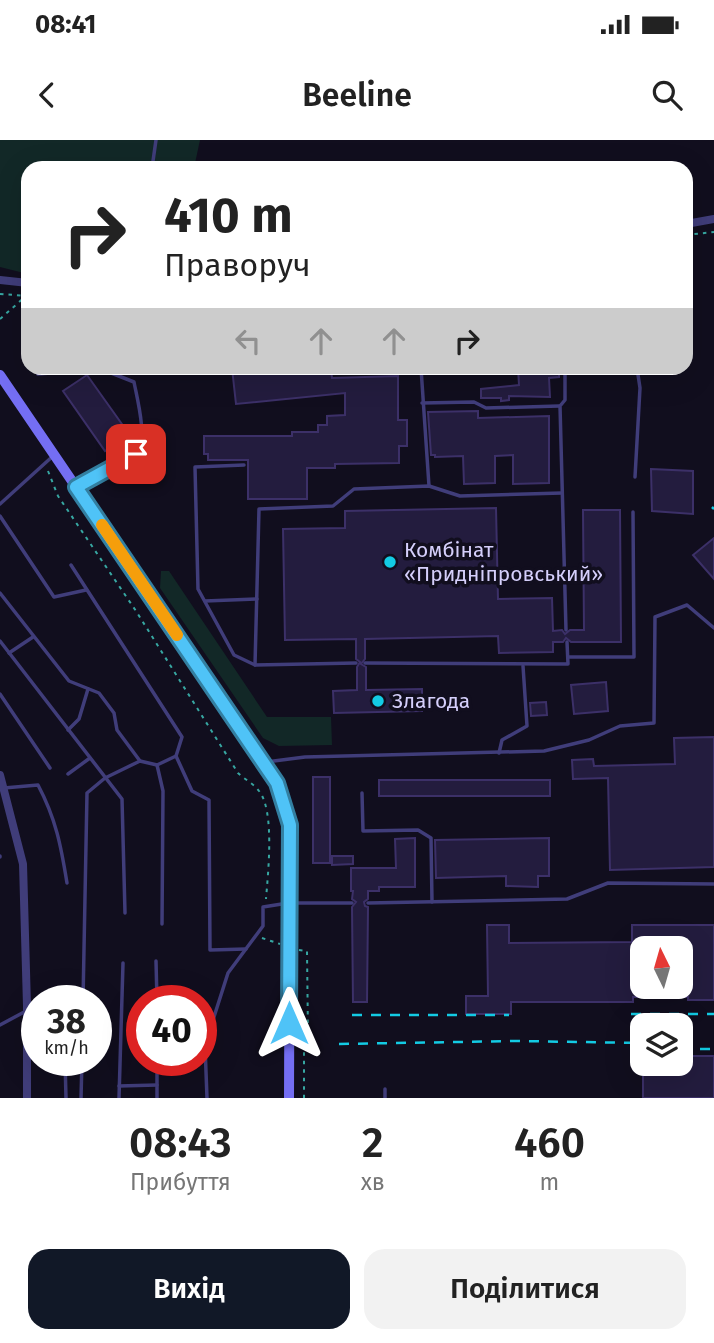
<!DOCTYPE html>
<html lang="uk">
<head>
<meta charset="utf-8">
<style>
  :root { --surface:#fff; --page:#f2f2f2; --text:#222; --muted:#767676; --accent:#111827 }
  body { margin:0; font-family:"Fira Sans",sans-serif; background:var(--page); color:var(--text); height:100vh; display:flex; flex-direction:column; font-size:26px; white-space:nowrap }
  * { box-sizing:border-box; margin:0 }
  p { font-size:23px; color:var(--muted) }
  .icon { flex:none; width:38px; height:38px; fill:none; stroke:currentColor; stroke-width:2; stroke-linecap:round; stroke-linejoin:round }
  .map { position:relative; height:958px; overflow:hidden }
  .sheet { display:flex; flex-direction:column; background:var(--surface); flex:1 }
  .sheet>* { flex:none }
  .top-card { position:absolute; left:21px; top:21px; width:672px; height:214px; border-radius:21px; box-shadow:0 7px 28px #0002; background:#fff; color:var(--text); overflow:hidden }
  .needle { width:46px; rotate:355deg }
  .controls { position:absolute; left:630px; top:796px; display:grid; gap:14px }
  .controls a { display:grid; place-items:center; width:63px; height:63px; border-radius:14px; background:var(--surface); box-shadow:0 7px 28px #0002; font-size:35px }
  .speed { position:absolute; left:21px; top:845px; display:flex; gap:14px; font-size:35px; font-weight:700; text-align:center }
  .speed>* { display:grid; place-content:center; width:91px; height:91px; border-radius:50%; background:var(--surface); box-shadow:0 7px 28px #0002; line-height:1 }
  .speed small { font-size:18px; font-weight:400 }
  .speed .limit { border:10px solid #d22; background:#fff; color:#111 }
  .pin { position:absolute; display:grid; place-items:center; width:60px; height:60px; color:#fff; margin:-30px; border-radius:14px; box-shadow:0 4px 10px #0006 }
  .me { position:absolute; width:77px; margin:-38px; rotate:0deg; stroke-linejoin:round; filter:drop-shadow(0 0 5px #0008) }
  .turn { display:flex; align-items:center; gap:24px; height:147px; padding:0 28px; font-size:32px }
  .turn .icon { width:91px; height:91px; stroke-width:2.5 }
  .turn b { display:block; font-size:49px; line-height:60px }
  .lanes { display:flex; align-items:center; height:66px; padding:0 28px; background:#0003; justify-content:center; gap:35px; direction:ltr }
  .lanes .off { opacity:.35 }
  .eta { display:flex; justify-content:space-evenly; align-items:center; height:119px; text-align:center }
  .eta b { font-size:42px; font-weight:600; line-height:49px }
  .button { display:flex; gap:14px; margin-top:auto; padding:14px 28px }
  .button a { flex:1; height:80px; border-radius:21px; background:var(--accent); color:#fff; font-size:28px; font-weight:600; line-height:80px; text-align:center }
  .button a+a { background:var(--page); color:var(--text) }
  .status { display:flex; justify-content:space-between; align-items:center; height:49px; padding:0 35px; background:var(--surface); direction:ltr }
  .status svg { height:19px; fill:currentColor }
  header { display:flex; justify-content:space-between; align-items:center; height:91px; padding:0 28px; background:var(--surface); font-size:32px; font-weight:600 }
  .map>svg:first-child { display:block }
  .green { fill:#122827 }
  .building { fill:#231c3e; stroke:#3c3068; stroke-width:2; fill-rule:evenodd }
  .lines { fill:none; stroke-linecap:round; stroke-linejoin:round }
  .path { stroke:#37a7a2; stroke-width:2; stroke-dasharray:3.5 5; stroke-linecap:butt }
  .lane { stroke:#403d7a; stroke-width:3.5 }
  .street { stroke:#403d7a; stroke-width:8 }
  .secondary { stroke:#746ef3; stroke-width:10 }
  .rail { stroke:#13cbe4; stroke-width:2.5; stroke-dasharray:10 9; stroke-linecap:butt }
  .route-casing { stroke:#337fa1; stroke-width:18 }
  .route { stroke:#4fc3f7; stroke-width:12 }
  .slow { stroke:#f59e0b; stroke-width:12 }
  .poi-dot { fill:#13cbe4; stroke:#110e1e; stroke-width:2.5 }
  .labels { text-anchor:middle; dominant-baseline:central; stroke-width:7; stroke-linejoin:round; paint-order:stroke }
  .poi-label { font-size:21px; fill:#d5cffb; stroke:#110e1e; text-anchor:start }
</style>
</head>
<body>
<div class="status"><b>08:41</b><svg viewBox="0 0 49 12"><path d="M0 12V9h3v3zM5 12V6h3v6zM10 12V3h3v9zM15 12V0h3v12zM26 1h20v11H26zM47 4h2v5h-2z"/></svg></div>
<header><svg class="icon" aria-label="back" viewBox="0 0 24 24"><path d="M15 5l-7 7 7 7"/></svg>Beeline<svg class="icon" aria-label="search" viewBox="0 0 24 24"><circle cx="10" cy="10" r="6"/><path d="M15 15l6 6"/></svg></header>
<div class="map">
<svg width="714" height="958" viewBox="0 0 714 958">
  <rect width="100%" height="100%" fill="#110e1e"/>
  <g class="green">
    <path d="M0,0H200L194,28H28V134L0,127Z"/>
    <path d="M161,431H169L267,577H331L332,605L279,606L263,598L160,448Z"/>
  </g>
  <g class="building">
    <path d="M232,228H331L332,238L398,236V280H407V306H399V323L335,324V328H307V359H248V320H208V314H204V296H292V292H318V285H327V276L345,275V253L236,264Z"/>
    <path d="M518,228H559V237L549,238L550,257L509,256V260L501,261V258H481V249L519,245Z"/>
    <path d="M87,235L129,294L105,311L63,251Z"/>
    <path d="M478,271V278L549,276V343L513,344V315L495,316V343L464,344L463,316L435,317V315H431L428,272Z"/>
    <path d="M651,329L693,331V374L652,371Z"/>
    <path d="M496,368L498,459L552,458L553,491L562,490L565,494L570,490H584L583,370H620L621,502H571L566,498L563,502H553V512L499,513L498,496L365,499V519L361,524L366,527V550L422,549V571L334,573L333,551L357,550V527L360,522L356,519V499L285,500L283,389L345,388V371Z"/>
    <path d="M714,398V439L693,415Z"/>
    <path d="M606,542L608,571L574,574L571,545Z"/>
    <path d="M546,562L547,575L531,576L530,563Z"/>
    <path d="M714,597V727L610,730L608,638L573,639L572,620L593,619L594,626L675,624L674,598Z"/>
    <rect x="313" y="637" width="17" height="86"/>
    <rect x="379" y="640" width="171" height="16"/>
    <path d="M415,698V747H379V751H368V759L364,762L365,766L368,767L367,862H353L352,767L356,762L352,759L353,751H351V728H396L395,699Z"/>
    <path d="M549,698V736H538V747L506,746V736L436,738L435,700Z"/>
    <path d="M332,716H353V724L332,725Z"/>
    <path d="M487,785H509V803L632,802V785H714V860H688V857H633V862H511V874H466V856H488ZM642,808H681V847H642Z"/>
    <path d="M681,916H714V958H643V924H681Z"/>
  </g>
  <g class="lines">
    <g class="path">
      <path d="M686,95L714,92"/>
      <path d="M0,154L28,156"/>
      <path d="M0,179L26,156"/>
      <path d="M48,331L58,356L136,471L238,633C244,639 254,644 259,651C275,671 268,733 266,759"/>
      <path d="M262,798L280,804"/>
      <path d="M299,810L307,811L308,896L304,903V958"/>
    </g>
    <g class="lane">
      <path d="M152,28L156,0"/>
      <path d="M421,228L429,346"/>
      <path d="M565,228V260L560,266L566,490"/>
      <path d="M38,234L101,229L134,242C137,258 148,299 137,313C130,322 90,340 78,346"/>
      <path d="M422,263L474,262L486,268L559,266"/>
      <path d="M244,325L195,327L198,449L234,515L255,525L356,523"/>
      <path d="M635,337L640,248L637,228"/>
      <path d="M0,364L53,316"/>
      <path d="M0,376L54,457L86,450"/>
      <path d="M71,425L182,597L176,616L192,651L209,660L210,810L246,809"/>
      <path d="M0,453L69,541L99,553L114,573L117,590L140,621"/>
      <path d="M205,461L257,459"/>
      <path d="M0,501L122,659L125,773"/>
      <path d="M9,513L33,497"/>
      <path d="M568,517H634L633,372"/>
      <path d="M365,523L568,524L567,502"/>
      <path d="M255,525L259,369L333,366L354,349L429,346L460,356L562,353"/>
      <path d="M0,554L50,628"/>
      <path d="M68,590L79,579L88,549"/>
      <path d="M499,613L502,600L527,586L523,526"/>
      <path d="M266,622L305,617L544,611L589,600L620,586L654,583L655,477L687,465L714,488"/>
      <path d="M157,625L176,616"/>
      <path d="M68,634L90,618"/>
      <path d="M4,648L38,645C56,679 61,706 67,743"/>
      <path d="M362,653L363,691L418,690L431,698L432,762"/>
      <path d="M0,716V717"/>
      <path d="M368,763L567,759L608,743L714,744"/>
      <path d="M156,821L157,861"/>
      <path d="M83,861L87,653L105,638L140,621L157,625L163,651L162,784"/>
      <path d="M0,885L26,871"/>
      <path d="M205,905L207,958"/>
      <path d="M201,906L205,905L228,833L263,786V767L288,763H352"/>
      <path d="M65,920L66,958"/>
      <path d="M157,920V958"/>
      <path d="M119,946L157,945"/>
      <path d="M385,949V958"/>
      <path d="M81,958L82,920"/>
      <path d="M119,958L123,823"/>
    </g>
    <g class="street">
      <path d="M686,84L714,79"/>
      <path d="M0,140L28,143"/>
      <path d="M0,635L23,724L27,866V958"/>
    </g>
    <path class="secondary" d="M0,235L277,643L290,685L289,958"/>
    <g class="rail">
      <path d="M712,367L714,369"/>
      <path d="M631,874H714"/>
      <path d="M352,875H509"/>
      <path d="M339,904L516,901L642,903"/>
      <path d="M681,909H714"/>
    </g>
  </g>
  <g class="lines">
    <defs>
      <path id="route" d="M136,314L76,347L277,643L290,685L289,883"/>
    </defs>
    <use href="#route" class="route-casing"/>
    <use href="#route" class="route"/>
    <path class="slow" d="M102,385L177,495"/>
  </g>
  <g class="poi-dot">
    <circle cx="390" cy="422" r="7"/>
    <circle cx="378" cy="561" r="7"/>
  </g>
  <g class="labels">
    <g class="poi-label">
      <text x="404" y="410">Комбінат<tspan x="404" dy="24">«Придніпровський»</tspan></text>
      <text x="392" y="561">Злагода</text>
    </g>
  </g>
</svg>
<div class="controls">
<a><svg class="needle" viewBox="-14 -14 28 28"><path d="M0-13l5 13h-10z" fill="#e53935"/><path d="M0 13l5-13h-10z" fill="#767676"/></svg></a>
<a><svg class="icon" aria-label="layers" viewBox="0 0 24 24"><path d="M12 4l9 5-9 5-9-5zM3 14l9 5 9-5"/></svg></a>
</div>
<div class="speed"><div>38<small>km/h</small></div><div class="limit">40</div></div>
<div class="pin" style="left:136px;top:314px;background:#d93025"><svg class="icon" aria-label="arrive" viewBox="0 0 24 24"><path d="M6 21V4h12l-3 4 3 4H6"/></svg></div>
<svg class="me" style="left:289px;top:883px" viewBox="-20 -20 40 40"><path d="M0-17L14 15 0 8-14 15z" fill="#4fc3f7" stroke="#fff" stroke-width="4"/></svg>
<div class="top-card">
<div class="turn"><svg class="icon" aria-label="right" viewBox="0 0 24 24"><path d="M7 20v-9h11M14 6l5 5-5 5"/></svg><div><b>410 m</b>Праворуч</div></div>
<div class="lanes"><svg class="icon off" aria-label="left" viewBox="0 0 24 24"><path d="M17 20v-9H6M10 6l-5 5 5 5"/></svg><svg class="icon off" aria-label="ahead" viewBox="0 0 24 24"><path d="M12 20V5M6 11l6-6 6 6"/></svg><svg class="icon off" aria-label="ahead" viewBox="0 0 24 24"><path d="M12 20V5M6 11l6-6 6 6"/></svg><svg class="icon" aria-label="right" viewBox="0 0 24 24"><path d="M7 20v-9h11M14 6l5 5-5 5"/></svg></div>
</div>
</div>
<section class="sheet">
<div class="eta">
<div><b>08:43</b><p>Прибуття</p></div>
<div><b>2</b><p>хв</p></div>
<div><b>460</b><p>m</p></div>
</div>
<div class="button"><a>Вихід</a><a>Поділитися</a></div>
</section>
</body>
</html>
